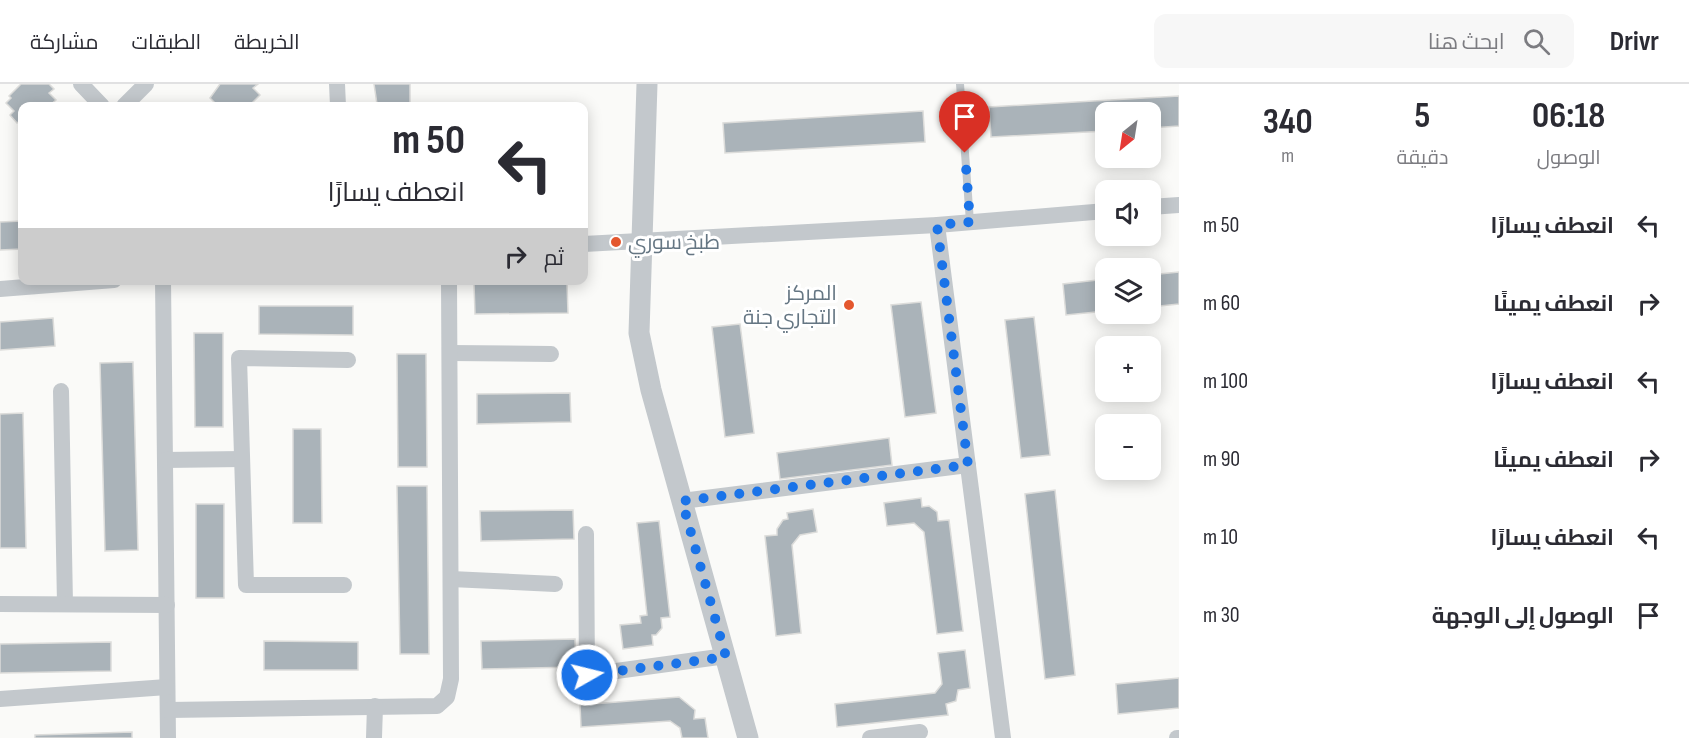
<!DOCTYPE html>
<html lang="ar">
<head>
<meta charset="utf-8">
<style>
  :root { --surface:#fff; --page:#f7f7f7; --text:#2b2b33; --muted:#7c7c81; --line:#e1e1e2 }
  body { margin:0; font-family:"Sofia Sans Condensed",Cairo,sans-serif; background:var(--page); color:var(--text); direction:rtl; height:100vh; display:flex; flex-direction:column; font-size:22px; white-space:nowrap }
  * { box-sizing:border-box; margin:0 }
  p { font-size:20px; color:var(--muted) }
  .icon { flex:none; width:33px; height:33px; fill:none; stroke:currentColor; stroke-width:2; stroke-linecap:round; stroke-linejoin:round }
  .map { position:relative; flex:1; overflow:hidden; direction:ltr }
  .sheet { display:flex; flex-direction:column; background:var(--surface); width:510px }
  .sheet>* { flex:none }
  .banner { position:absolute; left:18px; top:18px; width:570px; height:183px; border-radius:12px; box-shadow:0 3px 15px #0003; direction:rtl; background:#fff; color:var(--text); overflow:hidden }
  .needle { width:39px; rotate:210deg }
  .buttons { position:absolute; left:1095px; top:18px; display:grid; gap:12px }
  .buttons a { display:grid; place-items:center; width:66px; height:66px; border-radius:12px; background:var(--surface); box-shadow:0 3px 15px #0003; font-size:30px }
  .pin { position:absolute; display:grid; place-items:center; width:51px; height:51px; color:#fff; margin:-62px -26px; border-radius:50% 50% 50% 0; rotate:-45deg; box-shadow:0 0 6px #0007 }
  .pin .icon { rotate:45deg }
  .me { position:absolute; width:66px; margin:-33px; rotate:82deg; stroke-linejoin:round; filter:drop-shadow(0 0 4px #0008) }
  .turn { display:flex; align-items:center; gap:21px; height:126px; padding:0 24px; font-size:27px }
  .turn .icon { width:78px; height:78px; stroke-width:2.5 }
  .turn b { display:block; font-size:42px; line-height:51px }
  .then { display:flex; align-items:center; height:57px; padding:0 24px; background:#0003; gap:12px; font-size:22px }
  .eta { display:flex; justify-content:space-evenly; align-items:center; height:102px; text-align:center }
  .eta b { font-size:36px; font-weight:700; line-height:42px }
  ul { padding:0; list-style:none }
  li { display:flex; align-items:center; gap:18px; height:78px; padding:0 24px }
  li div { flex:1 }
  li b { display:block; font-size:22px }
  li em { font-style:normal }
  header { display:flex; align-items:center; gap:36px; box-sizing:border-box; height:84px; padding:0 30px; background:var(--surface); border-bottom:2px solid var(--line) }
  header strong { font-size:28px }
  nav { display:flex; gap:33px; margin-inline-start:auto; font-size:21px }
  .search { width:420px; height:54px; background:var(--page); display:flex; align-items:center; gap:15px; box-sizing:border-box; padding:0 21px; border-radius:12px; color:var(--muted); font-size:22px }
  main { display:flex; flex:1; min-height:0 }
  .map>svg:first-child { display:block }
  .building { fill:#aab3b9; stroke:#dcdcda; stroke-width:1.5 }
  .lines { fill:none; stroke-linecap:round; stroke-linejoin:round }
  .service { stroke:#c3c8cc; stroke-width:8 }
  .minor { stroke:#c3c8cc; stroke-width:16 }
  .tertiary { stroke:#c3c8cc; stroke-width:21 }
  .route { stroke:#1a73e8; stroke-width:10; stroke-dasharray:0 18 }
  .poi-dot { fill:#e4572e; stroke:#fff; stroke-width:2 }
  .labels { text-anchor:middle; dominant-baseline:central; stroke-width:6; stroke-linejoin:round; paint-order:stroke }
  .poi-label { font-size:21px; fill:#657683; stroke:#fff; text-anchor:start }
</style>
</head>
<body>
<header>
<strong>Drivr</strong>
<div class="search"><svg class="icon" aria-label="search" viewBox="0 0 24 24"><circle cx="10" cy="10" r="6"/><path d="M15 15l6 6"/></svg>ابحث هنا</div>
<nav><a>الخريطة</a><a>الطبقات</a><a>مشاركة</a></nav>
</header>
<main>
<section class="sheet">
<div class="eta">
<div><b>06:18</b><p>الوصول</p></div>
<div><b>5</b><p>دقيقة</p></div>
<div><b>340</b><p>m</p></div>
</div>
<ul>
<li><svg class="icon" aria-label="left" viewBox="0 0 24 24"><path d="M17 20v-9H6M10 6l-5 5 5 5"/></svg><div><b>انعطف يسارًا</b></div><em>50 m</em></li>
<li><svg class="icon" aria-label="right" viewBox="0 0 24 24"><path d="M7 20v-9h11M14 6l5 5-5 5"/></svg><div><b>انعطف يمينًا</b></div><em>60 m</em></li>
<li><svg class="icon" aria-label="left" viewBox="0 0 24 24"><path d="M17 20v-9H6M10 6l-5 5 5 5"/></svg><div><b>انعطف يسارًا</b></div><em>100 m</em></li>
<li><svg class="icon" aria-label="right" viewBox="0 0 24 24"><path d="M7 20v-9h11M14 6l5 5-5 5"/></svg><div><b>انعطف يمينًا</b></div><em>90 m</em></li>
<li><svg class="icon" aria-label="left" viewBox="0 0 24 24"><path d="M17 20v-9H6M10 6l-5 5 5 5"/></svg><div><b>انعطف يسارًا</b></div><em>10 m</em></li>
<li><svg class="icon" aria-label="arrive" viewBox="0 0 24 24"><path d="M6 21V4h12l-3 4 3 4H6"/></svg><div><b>الوصول إلى الوجهة</b></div><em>30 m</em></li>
</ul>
</section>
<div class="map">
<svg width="1179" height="654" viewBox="0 0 1179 654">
  <rect width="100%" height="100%" fill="#fafaf8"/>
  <g class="building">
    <path d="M21,0H49L54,5L49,9L56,16L49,22H22V35L17,39L10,31L14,27L6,19L11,14L9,12Z"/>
    <path d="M220,0H258L253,4L260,11L249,22H218L210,14Z"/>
    <path d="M374,0H410V20H400V22L377,20Z"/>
    <path d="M1179,12V42L1150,44V28H1106V47L991,53L989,23Z"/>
    <path d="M923,27L925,58L725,69L723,39Z"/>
    <path d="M22,137V165L0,166V138Z"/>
    <path d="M1179,188V220L1150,223V191Z"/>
    <path d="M1106,195V227L1066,231L1063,200Z"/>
    <path d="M567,199L568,229L475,230L474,200Z"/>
    <path d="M921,218L936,329L905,333L891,221Z"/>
    <path d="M259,222H353V251L259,250Z"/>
    <path d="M1034,233L1050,371L1021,374L1005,236Z"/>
    <path d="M53,234L55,262L0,266V238Z"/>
    <path d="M740,240L754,349L725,353L712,243Z"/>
    <path d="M194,249H223V343H195Z"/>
    <path d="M397,270H426L427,383H398Z"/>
    <path d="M133,278L138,466L105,467L100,279Z"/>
    <path d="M570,309L571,338L477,340V310Z"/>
    <path d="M23,329L26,464H0V330Z"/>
    <path d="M293,345H321L322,439H293Z"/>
    <path d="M889,354L892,381L780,395L777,369Z"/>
    <path d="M397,402H427L429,570H400Z"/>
    <path d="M1055,406L1075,591L1045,595L1025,410Z"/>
    <path d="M921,414L922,423L929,422L937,428L938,437L949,436L963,547L937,550L924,448L914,439L887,442L884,419Z"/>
    <rect x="196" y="420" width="28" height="94"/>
    <path d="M813,425L817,448L800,451L792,461L801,549L776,552L765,452L777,451V445L783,436L788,435L787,429Z"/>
    <path d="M573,426L574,455L481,457L480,427Z"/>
    <path d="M659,437L670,533L661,534L662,544L656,551H652L653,561L623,565L620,541L641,539L640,532L647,531L637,439Z"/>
    <path d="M575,555L576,583L482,585L481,557Z"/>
    <path d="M264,557L358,558V586H264Z"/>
    <path d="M111,558V587L0,589V560Z"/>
    <path d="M965,566L970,604L958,606L956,617L946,620L948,631L837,643L835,620L935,609L942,600L938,569Z"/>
    <path d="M1179,594V624L1118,630L1116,600Z"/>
    <path d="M679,613L695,626L694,635L705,634L708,654H682L680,644L670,637L581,643L580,621Z"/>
    <path d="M132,648V654H35V651Z"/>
  </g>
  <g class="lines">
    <path class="service" d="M960,0L970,138"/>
    <g class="minor">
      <path d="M81,0L102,22"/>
      <path d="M337,0L338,22"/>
      <path d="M124,22L146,0"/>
      <path d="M1150,123L1179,121"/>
      <path d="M937,141L1003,654"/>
      <path d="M584,160L937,141L1106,127"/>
      <path d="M163,196L168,654"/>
      <path d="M0,205L114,196"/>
      <path d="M450,269L551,270"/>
      <path d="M61,307L65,520"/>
      <path d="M165,376L242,375"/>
      <path d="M682,417L968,381"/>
      <path d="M586,450L587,591L726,572"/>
      <path d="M451,495L555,500"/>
      <path d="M344,501H246L239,274L348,276"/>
      <path d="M0,520L167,521"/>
      <path d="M0,615L167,603"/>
      <path d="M168,626L437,622L447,613L451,595L449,196"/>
      <path d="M374,654L375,622"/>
      <path d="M870,654L920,648"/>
      <path d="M1177,654H1179"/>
    </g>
    <path class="tertiary" d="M647,0L639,249L651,306L748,654"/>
  </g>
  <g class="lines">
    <path class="route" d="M587,591L726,573L682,417L968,381L937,141L970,138L965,69"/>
  </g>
  <g class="poi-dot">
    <circle cx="616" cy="158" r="6"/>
    <circle cx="849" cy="221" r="6"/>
  </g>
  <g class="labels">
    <g class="poi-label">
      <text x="628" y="158">طبخ سوري</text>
      <text x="837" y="209" text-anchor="end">المركز<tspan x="837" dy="24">التجاري جنة</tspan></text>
    </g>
  </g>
</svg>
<div class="buttons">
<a><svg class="needle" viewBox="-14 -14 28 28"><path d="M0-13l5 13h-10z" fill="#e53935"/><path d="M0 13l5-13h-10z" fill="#7c7c81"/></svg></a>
<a><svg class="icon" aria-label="sound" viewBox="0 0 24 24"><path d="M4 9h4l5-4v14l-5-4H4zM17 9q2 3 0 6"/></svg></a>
<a><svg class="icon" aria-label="layers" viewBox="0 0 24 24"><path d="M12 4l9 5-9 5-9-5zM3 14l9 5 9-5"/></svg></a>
<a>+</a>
<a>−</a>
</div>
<div class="pin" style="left:965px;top:69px;background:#d93025"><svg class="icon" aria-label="arrive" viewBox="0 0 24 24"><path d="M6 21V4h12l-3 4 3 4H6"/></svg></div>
<svg class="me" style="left:587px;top:591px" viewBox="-20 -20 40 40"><circle r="17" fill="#1a73e8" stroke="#fff" stroke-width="3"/><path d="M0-11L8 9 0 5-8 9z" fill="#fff"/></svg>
<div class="banner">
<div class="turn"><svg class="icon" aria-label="left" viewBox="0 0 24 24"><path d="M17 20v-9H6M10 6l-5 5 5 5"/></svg><div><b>50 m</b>انعطف يسارًا</div></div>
<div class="then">ثم<svg class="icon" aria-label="right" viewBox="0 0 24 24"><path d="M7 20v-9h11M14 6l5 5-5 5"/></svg></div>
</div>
</div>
</main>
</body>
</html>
